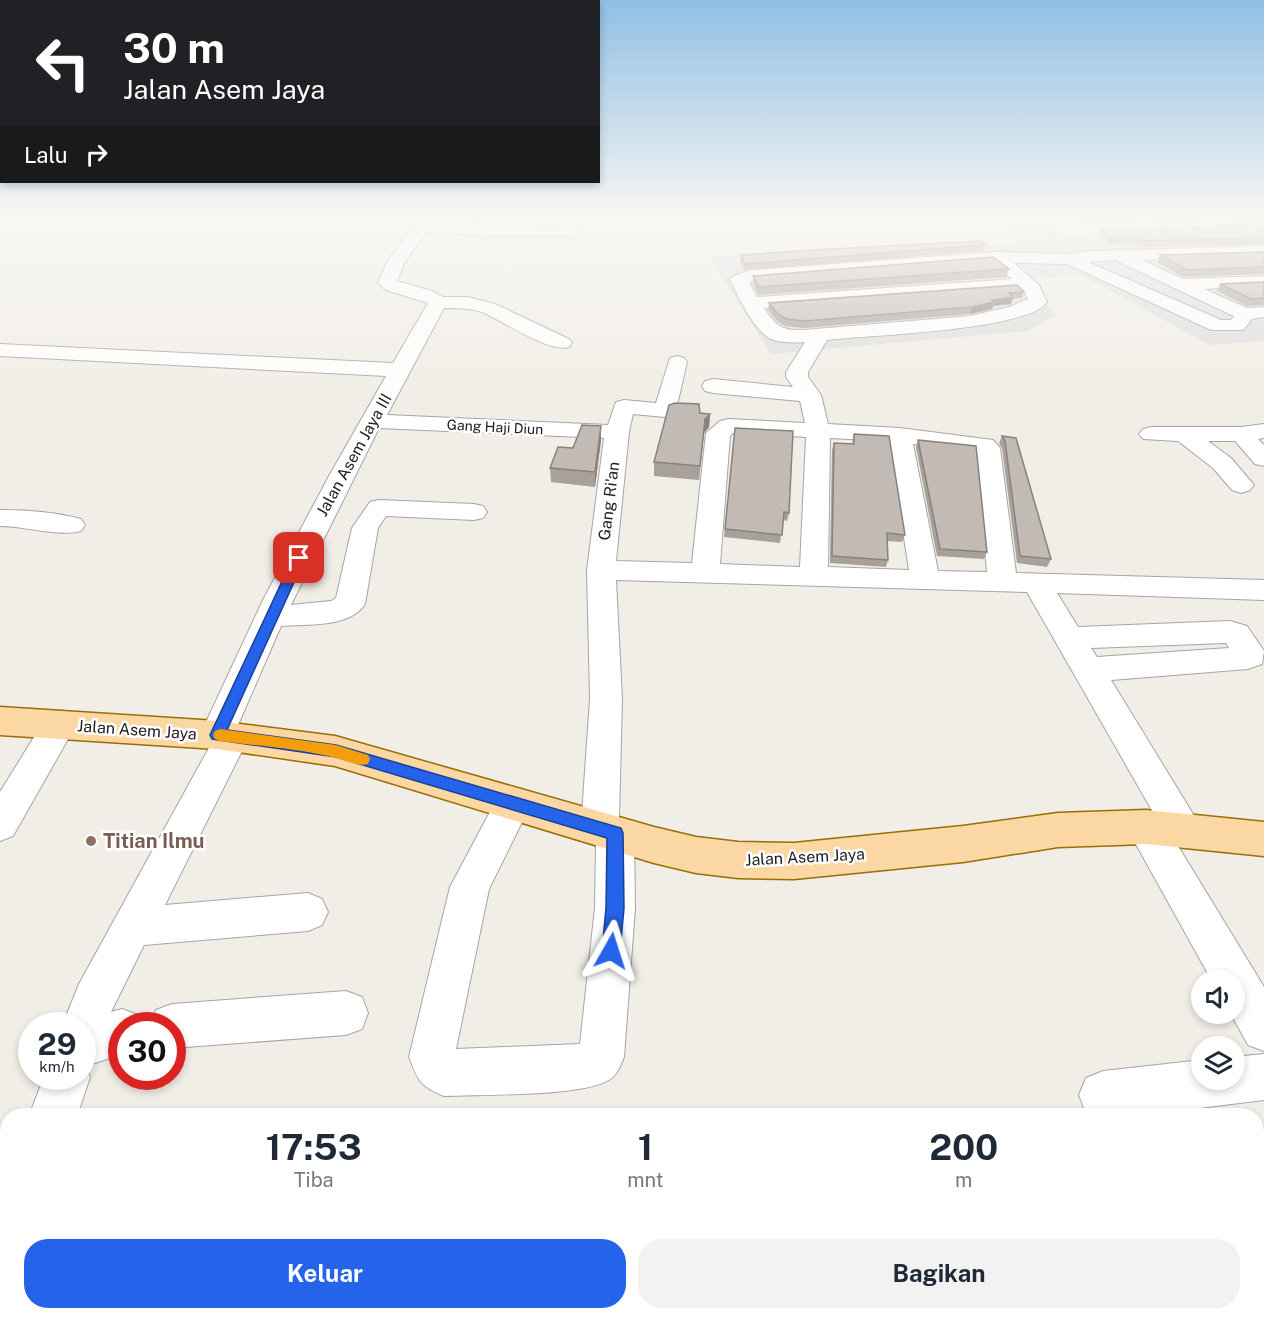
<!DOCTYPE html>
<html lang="id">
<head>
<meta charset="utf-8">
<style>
  :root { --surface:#fff; --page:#f2f2f3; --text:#1f2937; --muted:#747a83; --accent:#2563eb }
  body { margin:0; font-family:"Public Sans",sans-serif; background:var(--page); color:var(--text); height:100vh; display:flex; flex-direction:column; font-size:22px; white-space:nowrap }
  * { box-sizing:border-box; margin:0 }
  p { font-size:20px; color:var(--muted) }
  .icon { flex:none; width:33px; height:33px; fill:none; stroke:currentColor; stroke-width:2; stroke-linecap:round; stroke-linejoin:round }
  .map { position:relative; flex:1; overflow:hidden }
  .side { position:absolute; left:0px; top:1108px; width:1264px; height:212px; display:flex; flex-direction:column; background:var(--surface); border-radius:24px 24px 0 0; box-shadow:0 3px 9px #0003 }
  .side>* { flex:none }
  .top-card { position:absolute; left:0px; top:0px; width:600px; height:183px; box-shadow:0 3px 9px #0003; background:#202124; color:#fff; overflow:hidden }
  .fabs { position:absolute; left:1191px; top:970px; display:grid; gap:12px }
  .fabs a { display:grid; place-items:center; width:54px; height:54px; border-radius:50%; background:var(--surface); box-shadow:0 3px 9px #0003; font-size:30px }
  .speed { position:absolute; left:18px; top:1012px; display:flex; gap:12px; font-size:30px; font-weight:700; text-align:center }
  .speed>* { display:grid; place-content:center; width:78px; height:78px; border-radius:50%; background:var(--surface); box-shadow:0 3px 9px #0003; line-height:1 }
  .speed small { font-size:15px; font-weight:400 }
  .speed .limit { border:9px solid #d22; background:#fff; color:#111 }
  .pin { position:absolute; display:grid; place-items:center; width:51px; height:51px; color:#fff; margin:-26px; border-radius:12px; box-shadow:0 3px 9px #0006 }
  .me { position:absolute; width:66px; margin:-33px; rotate:6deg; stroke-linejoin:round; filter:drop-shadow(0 0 4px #0008) }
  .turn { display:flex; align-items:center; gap:21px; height:126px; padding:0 24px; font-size:27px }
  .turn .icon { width:78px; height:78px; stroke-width:2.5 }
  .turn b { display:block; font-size:42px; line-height:51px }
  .then { display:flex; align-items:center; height:57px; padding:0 24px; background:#0003; gap:12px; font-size:22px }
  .eta { display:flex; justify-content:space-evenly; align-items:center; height:102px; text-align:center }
  .eta b { font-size:36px; font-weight:700; line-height:42px }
  .primary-button { display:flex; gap:12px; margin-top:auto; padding:12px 24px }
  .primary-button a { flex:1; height:69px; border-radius:24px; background:var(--accent); color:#fff; font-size:24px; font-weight:700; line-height:69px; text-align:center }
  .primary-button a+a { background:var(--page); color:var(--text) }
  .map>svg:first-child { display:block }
  .residential { fill:#dfdede }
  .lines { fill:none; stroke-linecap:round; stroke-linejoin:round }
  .minor-casing { stroke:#a5a5a5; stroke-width:2 }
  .major-casing { stroke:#9b6d03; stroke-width:3 }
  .minor { fill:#fff; fill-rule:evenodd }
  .major { fill:#fad7a3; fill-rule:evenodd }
  .wall { fill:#a7a09b }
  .shaded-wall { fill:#88827e }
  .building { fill:#c2bab4; stroke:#88827e; stroke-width:1.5 }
  .route { fill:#2563eb; stroke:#184099; stroke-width:1.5 }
  .slow { fill:#f59e0b }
  .education-dot { fill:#8d6e63; stroke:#fff; stroke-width:2 }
  .labels { text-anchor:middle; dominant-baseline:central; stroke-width:5; stroke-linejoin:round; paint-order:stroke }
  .far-street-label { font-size:14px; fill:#212121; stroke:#fff }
  .street-label { font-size:16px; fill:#212121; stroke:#fff }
  .near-education-label { font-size:20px; font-weight:bold; fill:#785e54; stroke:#fff; text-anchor:start }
</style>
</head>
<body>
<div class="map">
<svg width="1264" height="1319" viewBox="0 0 1264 1319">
  <rect width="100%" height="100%" fill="#f1eee7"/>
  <path class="residential" d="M1006,219H1264V341L1210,345L1081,275L1022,279L1056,315L1027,331L771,354L708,256L1027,241Z"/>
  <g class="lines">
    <defs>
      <g id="minor">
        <path d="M419,219H435L432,223L580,228L582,231L580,234L574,236H489L426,232L405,262L397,281L432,291L443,297H468L495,304L569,339L572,343L569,347C548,353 504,321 482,312C470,308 457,308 444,308L387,415L608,425L616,402L624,400L656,403L670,358L677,356L684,358L687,362L676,410L673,415L665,417L633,414L629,432L616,561L692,563L706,433L720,421L728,419L805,423L800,401L713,393L705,391L702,386L705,381L713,379L793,387L786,377V372L805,342C794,343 782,343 771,339C754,331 738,296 730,280L733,276L751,270L995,252L1069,254L1091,251L1264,246V256L1142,260L1183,279L1264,276V286L1204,289L1247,308L1264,307V317L1252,319L1243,330H1211L1067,264L1014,263L1039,285L1047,302C1027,331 866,335 827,340L808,372V377L821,395L828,424L900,428L993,440L1000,448L1016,573L1264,580V600L1057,593L1078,627L1230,621L1247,626L1264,651L1262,664L1248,669L1111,680L1204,832L1198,844L1185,848L1178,846L1264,987V1051L1248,1045L1231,1014H1234V981H1212L1133,839L1127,827L1133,815L1146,811L1154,814L1027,592L616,580L622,699L619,818L628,821L634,833L635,908L624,1057C620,1066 618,1074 609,1080C581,1097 481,1094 444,1096C420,1086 418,1081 409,1057L450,887L500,793L513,788L526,793L531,804L489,889L456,1049L580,1044L595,908L596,844L587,841L581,829L590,699L587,570L604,438L379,428L291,605L331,601L336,598L352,528L370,502L379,500L474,504L483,506L487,512L483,518L474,520L386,516L378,528L365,604C350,628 306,624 281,626L238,725L244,727L249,737L165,905L308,893L322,899L328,912L322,925L308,931L144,945L111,1012L122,1009L138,1015L142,1026H122V1054L86,1066L90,1077L77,1116H29L44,1077H82V1026H62L79,984L210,746L205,745L200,735L263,600L329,476L386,376L0,356V344L393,363L428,303L386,290L378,283L387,262ZM1118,260L1119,262L1234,316L1231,320H1221L1088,262ZM991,262L1012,279L757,297L749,282ZM1023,289L1028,299L1009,307L970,316L804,330C781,331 776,326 764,308ZM733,433L806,437L800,567L720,564L730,436ZM830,438L889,441L909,570L828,567ZM913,444L976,451L987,572L938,571ZM1226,643L1229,648L1097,657L1091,648Z"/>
        <path d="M1234,221L1242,226L1240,229L1061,235L1053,230L1061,225Z"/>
        <path d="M1264,424V438L1258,439L1264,445V466L1255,464L1235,441H1208L1231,458L1254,485L1250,490L1241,493L1232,490L1213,468L1178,441L1143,439L1139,434L1143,429L1151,427H1241Z"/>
        <path d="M0,510C27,510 55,512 81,519L85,525L81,531C59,537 25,526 0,526Z"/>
        <path d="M59,712L71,716L76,725L13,836L0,841V792L47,716Z"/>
        <path d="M346,991L362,997L368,1013L362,1029L346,1035L172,1048V1026H150L156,1010L172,1004Z"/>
        <path d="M1264,1054V1100L1135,1116H1087L1079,1095L1086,1078L1103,1071L1202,1060V1080H1234V1057Z"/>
        <path d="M8,1207V1275L0,1278V1210Z"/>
        <path d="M853,1312H907L909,1319H853Z"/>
        <path d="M992,1312H1047L1049,1319H993Z"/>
        <path d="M1162,1312H1217L1219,1317L1218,1319H1164Z"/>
      </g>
      <path id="major" d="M0,707L217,721L335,736L654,827L696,837L738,842L794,843L963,826L1058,813L1146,810L1264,822V856L1146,844L1058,847L963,862L794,879L738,878L696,873L654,863L335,766L217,749L0,735Z"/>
    </defs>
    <use href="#minor" class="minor-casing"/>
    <use href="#major" class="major-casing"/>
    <use href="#minor" class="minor"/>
    <use href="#major" class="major"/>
  </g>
  <g class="wall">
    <path d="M1067,219H1264V244L1139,247L1134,243L1109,244L1100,236L1102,230L1244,225L1236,219L1083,222L1079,219Z"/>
    <path d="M985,245L983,251L745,270L740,261L741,255Z"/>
    <path d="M1264,252V274L1183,277L1157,262L1160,255Z"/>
    <path d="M1009,269L1006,277L758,295L753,284V276Z"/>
    <path d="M1264,282V305L1247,306L1217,291L1220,284Z"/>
    <path d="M1024,292L1022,298L1012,299L1011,304L993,306L992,309L970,314L804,328L785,326L777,321L768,310L769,303Z"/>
    <path d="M700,413L710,414L709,427L704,433L699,480L654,476V462Z"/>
    <path d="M601,426V440L595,487L551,482L550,468L573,448Z"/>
    <path d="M735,428L789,513L787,521L783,520L780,543L724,537Z"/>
    <path d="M854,434L905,535L902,542L887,541L888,560L886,567L830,563L832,450L834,443L852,444Z"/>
    <path d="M1002,436L1016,438L1051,559L1047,567L1017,563L1002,448L999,443Z"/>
    <path d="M918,440L987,552L984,559L937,556L916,447Z"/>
  </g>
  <g class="shaded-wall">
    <path d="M1013,297L1011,304L993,306L992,309L970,314L972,307L992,300Z"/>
    <path d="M710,414L709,427L704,433L699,480L705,419Z"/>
    <path d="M601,426V440L595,487V472Z"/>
  </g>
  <g class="building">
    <path d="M1248,219H1264V238L1142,241L1137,237L1112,238L1102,230L1244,225Z"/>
    <path d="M981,241L985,245L745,264L741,255L831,249Z"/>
    <path d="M1264,252V267L1187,270L1160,255Z"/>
    <path d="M993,257L1009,269L759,287L753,276Z"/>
    <path d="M1264,282V298L1251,299L1220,284Z"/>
    <path d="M1017,285L1024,292L1009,293L1013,297L992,300L994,302L972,307L805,321L786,319L778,314L769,303Z"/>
    <path d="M675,403L699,404L700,413L710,414L705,419L700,466L654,462L669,405Z"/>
    <path d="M582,425L601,426L595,472L550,468L558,447L573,448Z"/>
    <path d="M735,428L793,431L789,513L784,512L782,535L725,529Z"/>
    <path d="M854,434L889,436L905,535L887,533L888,560L832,556L834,443L854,444Z"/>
    <path d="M1002,436L1016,438L1051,559L1020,556L1005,441Z"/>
    <path d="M918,440L976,446L987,552L940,549Z"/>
  </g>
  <linearGradient id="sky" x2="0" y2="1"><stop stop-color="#8fbfe4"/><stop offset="0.54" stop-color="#f9f7f4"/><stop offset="1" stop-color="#f9f7f4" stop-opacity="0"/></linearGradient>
  <rect width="1264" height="404" fill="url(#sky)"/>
  <path class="route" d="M299,555L305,558L227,730L336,745L621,828L623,833L624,908L620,951L617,957L611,959L604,957L602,951L606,908L607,838L336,757L212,739L210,735L293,558Z"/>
  <path class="slow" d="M220,729L336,745L368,755L370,759L368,764C358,767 346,760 336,758C298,748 258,746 220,741L215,739L213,735L215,731Z"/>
  <circle class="education-dot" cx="91" cy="841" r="6"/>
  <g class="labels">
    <g class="far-street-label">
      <text transform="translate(495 427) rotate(3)">Gang Haji Diun</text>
    </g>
    <g class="street-label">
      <text transform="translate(354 455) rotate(-61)">Jalan Asem Jaya III</text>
      <text transform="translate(609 501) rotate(-83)">Gang Ri'an</text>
      <text transform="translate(137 730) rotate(4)">Jalan Asem Jaya</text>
      <text transform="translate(805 857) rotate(-3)">Jalan Asem Jaya</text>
    </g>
    <g class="near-education-label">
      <text x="103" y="841">Titian Ilmu</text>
    </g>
  </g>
</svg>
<div class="fabs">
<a><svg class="icon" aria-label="sound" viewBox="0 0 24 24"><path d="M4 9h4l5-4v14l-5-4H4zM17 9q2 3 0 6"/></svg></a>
<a><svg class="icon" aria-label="layers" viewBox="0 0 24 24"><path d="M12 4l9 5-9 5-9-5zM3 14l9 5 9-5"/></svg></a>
</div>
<div class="speed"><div>29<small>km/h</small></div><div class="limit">30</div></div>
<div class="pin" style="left:299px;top:558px;background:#d93025"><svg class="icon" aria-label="arrive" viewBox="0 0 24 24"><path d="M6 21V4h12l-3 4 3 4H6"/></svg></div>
<svg class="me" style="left:611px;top:951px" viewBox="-20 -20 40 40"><path d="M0-17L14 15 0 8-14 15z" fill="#2563eb" stroke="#fff" stroke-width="4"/></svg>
<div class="top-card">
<div class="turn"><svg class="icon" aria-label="left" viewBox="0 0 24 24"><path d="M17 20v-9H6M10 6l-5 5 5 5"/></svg><div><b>30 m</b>Jalan Asem Jaya</div></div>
<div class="then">Lalu<svg class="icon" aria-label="right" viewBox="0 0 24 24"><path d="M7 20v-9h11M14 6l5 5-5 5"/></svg></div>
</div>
<section class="side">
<div class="eta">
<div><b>17:53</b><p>Tiba</p></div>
<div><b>1</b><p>mnt</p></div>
<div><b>200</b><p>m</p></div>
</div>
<div class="primary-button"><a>Keluar</a><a>Bagikan</a></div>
</section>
</div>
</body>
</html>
